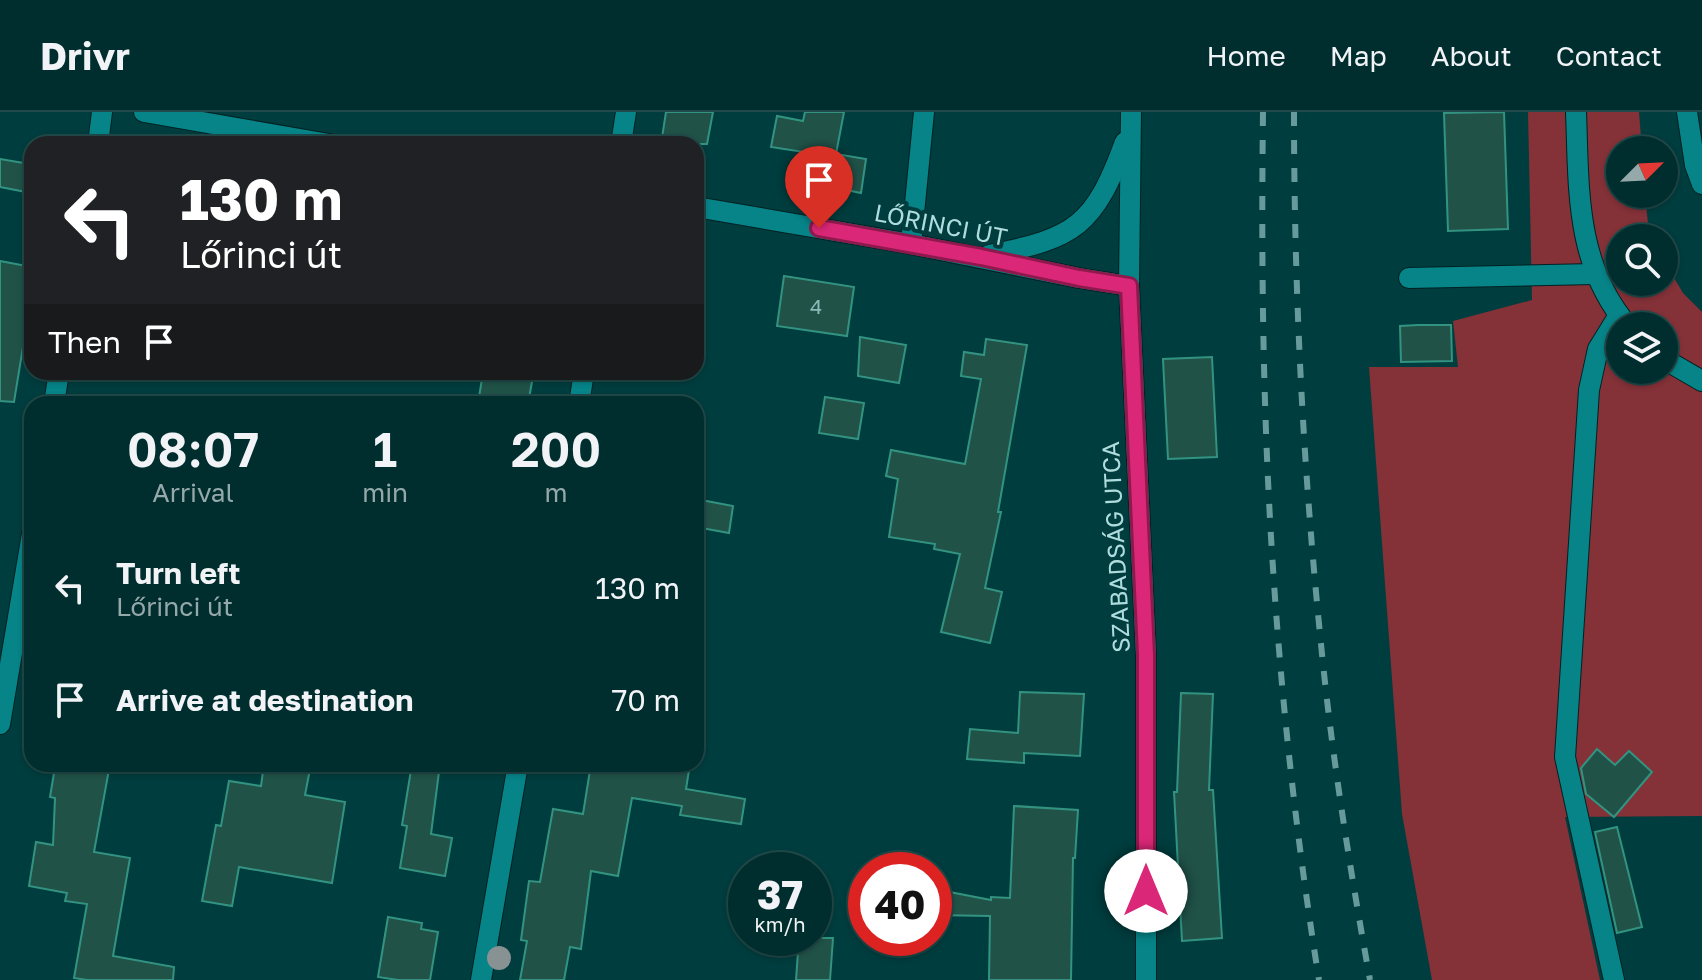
<!DOCTYPE html>
<html lang="en">
<head>
<meta charset="utf-8">
<style>
  :root { --surface:#002e2e; --page:#0a3636; --text:#f1f3f6; --muted:#95a8aa; --line:#224a4a }
  body { margin:0; font-family:"Golos Text",sans-serif; background:var(--page); color:var(--text); height:100vh; display:flex; flex-direction:column; font-size:30px; white-space:nowrap }
  * { box-sizing:border-box; margin:0 }
  p { font-size:26px; color:var(--muted) }
  .icon { flex:none; width:44px; height:44px; fill:none; stroke:currentColor; stroke-width:2; stroke-linecap:round; stroke-linejoin:round }
  .map { position:relative; flex:1; overflow:hidden }
  .sheet { position:absolute; left:24px; top:284px; width:680px; height:376px; display:flex; flex-direction:column; background:var(--surface); border-radius:24px; box-shadow:0 2px 6px #0004,0 0 0 2px var(--line) }
  .sheet>* { flex:none }
  .hud { position:absolute; left:24px; top:24px; width:680px; height:244px; border-radius:24px; box-shadow:0 2px 6px #0004,0 0 0 2px var(--line); background:#202124; color:#fff; overflow:hidden }
  .needle { width:52px; rotate:66deg }
  .controls { position:absolute; left:1606px; top:24px; display:grid; gap:16px }
  .controls a { display:grid; place-items:center; width:72px; height:72px; border-radius:50%; background:var(--surface); box-shadow:0 2px 6px #0004,0 0 0 2px var(--line); font-size:40px }
  .speed { position:absolute; left:728px; top:740px; display:flex; gap:16px; font-size:40px; font-weight:700; text-align:center }
  .speed>* { display:grid; place-content:center; width:104px; height:104px; border-radius:50%; background:var(--surface); box-shadow:0 2px 6px #0004,0 0 0 2px var(--line); line-height:1 }
  .speed small { font-size:20px; font-weight:400 }
  .speed .limit { border:12px solid #d22; background:#fff; color:#111 }
  .pin { position:absolute; display:grid; place-items:center; width:68px; height:68px; color:#fff; margin:-82px -34px; border-radius:50% 50% 50% 0; rotate:-45deg; box-shadow:0 0 8px #0007 }
  .pin .icon { rotate:45deg }
  .me { position:absolute; width:88px; margin:-44px; rotate:0deg; stroke-linejoin:round; filter:drop-shadow(0 0 6px #0008) }
  .turn { display:flex; align-items:center; gap:28px; height:168px; padding:0 24px; font-size:36px }
  .turn .icon { width:104px; height:104px; stroke-width:2.5 }
  .turn b { display:block; font-size:56px; line-height:68px }
  .then { display:flex; align-items:center; height:76px; padding:0 24px; background:#0003; gap:16px; font-size:30px }
  .eta { display:flex; justify-content:space-evenly; align-items:center; height:136px; text-align:center }
  .eta b { font-size:48px; font-weight:600; line-height:56px }
  ul { padding:0; list-style:none }
  li { display:flex; align-items:center; gap:24px; height:112px; padding:0 24px }
  li div { flex:1 }
  li b { display:block; font-size:30px }
  li em { font-style:normal }
  header { display:flex; align-items:center; gap:48px; box-sizing:border-box; height:112px; padding:0 40px; background:var(--surface); border-bottom:2px solid var(--line) }
  header strong { font-size:38px }
  nav { display:flex; gap:44px; margin-inline-start:auto; font-size:28px }
  .map>svg:first-child { display:block }
  .green { fill:#843138; fill-rule:evenodd }
  .building { fill:#205248; stroke:#329381; stroke-width:2 }
  .lines { fill:none; stroke-linecap:round; stroke-linejoin:round }
  .minor-casing { stroke:#012122; stroke-width:22 }
  .minor { stroke:#068488; stroke-width:20 }
  .rail { stroke:#679a9b; stroke-width:6; stroke-dasharray:14 14; stroke-linecap:butt }
  .tree { fill:#889293 }
  .route-casing { stroke:#8e194d; stroke-width:20 }
  .route { stroke:#db2777; stroke-width:14 }
  .labels { text-anchor:middle; dominant-baseline:central; stroke-width:8; stroke-linejoin:round; paint-order:stroke }
  .number-label { font-size:20px; fill:#8bbab8 }
  .street-label { font-size:24px; fill:#afdcdd; stroke:#003d3e }
</style>
</head>
<body>
<header>
<strong>Drivr</strong>
<nav><a>Home</a><a>Map</a><a>About</a><a>Contact</a></nav>
</header>
<div class="map">
<svg width="1702" height="868" viewBox="0 0 1702 868">
  <rect width="100%" height="100%" fill="#003d3e"/>
  <path class="green" d="M1528,0H1639L1642,38H1620V82H1645L1649,122L1651,126H1620V170H1664V149L1683,181L1702,200V704L1565,705L1600,868H1432L1402,702L1369,255H1458L1453,209L1532,188ZM1620,214H1664V258H1620Z"/>
  <g class="building">
    <path d="M666,0H713L707,32H661Z"/>
    <path d="M805,0H844L836,42L866,47L861,81L812,71L817,42L771,35L777,4L803,9Z"/>
    <path d="M1504,0L1508,117L1448,119L1444,1Z"/>
    <path d="M0,47L30,52L26,80L0,75Z"/>
    <path d="M0,149L32,155V199L29,198L14,290L0,289Z"/>
    <path d="M784,164L854,175L847,224L777,214Z"/>
    <path d="M1418,213H1451L1452,249L1401,250L1400,214Z"/>
    <path d="M860,225L906,233L899,271L858,264Z"/>
    <path d="M986,227L1027,233L998,400H1001L985,476L1002,480L990,531L941,520L960,442L934,437L935,432L889,425L898,367L886,364L891,338L965,352L981,267L961,264L964,240L984,243Z"/>
    <path d="M1212,245L1217,345L1168,347L1163,247Z"/>
    <path d="M483,260H510L533,264L528,292H478Z"/>
    <path d="M825,285L864,291L858,327L819,321Z"/>
    <path d="M696,387L733,394L729,421L696,415Z"/>
    <path d="M1020,580L1084,582L1080,644L1024,641V651L967,647L970,617L1018,621Z"/>
    <path d="M1181,581L1213,582L1209,678H1213L1222,826L1182,829L1174,680H1177Z"/>
    <path d="M1597,637L1615,653L1629,639L1652,660L1614,705L1586,682L1581,656Z"/>
    <path d="M60,652H110L94,740L130,746L113,844L174,855L173,868H87L74,866L87,792L65,789L67,781L29,774L36,730L53,733L55,686L50,685L54,661H58Z"/>
    <path d="M264,652H311L305,683L345,690L332,771L239,755L232,794L202,789L216,713L221,714L229,669L261,674Z"/>
    <path d="M412,652H440L431,722L452,726L445,764L400,756L407,714L402,713Z"/>
    <path d="M591,652H690L686,677L745,687L741,712L680,703L682,694L632,686L618,764L591,759L581,837L570,835L564,868H520L527,829L521,828L529,769L540,770L553,697L583,702Z"/>
    <path d="M1014,694L1078,698L1075,746H1073L1071,868H989L990,804L934,803V777L991,788V785L1010,786Z"/>
    <path d="M1617,715L1642,815L1617,821L1595,720Z"/>
    <path d="M388,805L422,811L421,817L438,820L430,868H398L378,865Z"/>
    <path d="M799,826H833L830,868H796Z"/>
  </g>
  <g class="lines">
    <defs>
      <g id="minor">
        <path d="M144,0L329,32"/>
        <path d="M1131,0L1129,174L1146,543V868"/>
        <path d="M1576,0C1579,77 1575,152 1628,214"/>
        <path d="M1687,0L1695,53L1702,72"/>
        <path d="M98,32L102,0"/>
        <path d="M621,32L626,0"/>
        <path d="M696,95L911,132L1079,166L1129,174"/>
        <path d="M911,132L924,0"/>
        <path d="M989,143C1076,126 1094,114 1125,30"/>
        <path d="M1409,166L1595,162"/>
        <path d="M1664,247L1702,269"/>
        <path d="M54,292L59,260"/>
        <path d="M579,292L584,260"/>
        <path d="M0,612L32,422"/>
        <path d="M481,868L518,652"/>
        <path d="M1614,868L1565,645L1589,278L1598,237L1619,203"/>
      </g>
    </defs>
    <use href="#minor" class="minor-casing"/>
    <use href="#minor" class="minor"/>
    <g class="rail">
      <path d="M1263,0C1261,157 1263,315 1274,471C1283,604 1298,737 1319,868"/>
      <path d="M1294,0C1294,178 1303,355 1321,532C1332,645 1350,757 1370,868"/>
    </g>
  </g>
  <circle class="tree" cx="499" cy="846" r="12"/>
  <g class="lines">
    <defs>
      <path id="route" d="M819,116L981,145L1079,166L1129,174L1146,543V779"/>
    </defs>
    <use href="#route" class="route-casing"/>
    <use href="#route" class="route"/>
  </g>
  <g class="labels">
    <g class="number-label">
      <text x="816" y="194">4</text>
    </g>
    <g class="street-label">
      <text transform="translate(941 112) rotate(11)">LŐRINCI ÚT</text>
      <text transform="translate(1115 435) rotate(-93)">SZABADSÁG UTCA</text>
    </g>
  </g>
</svg>
<div class="controls">
<a><svg class="needle" viewBox="-14 -14 28 28"><path d="M0-13l5 13h-10z" fill="#e53935"/><path d="M0 13l5-13h-10z" fill="#95a8aa"/></svg></a>
<a><svg class="icon" aria-label="search" viewBox="0 0 24 24"><circle cx="10" cy="10" r="6"/><path d="M15 15l6 6"/></svg></a>
<a><svg class="icon" aria-label="layers" viewBox="0 0 24 24"><path d="M12 4l9 5-9 5-9-5zM3 14l9 5 9-5"/></svg></a>
</div>
<div class="speed"><div>37<small>km/h</small></div><div class="limit">40</div></div>
<div class="pin" style="left:819px;top:116px;background:#d93025"><svg class="icon" aria-label="arrive" viewBox="0 0 24 24"><path d="M6 21V4h12l-3 4 3 4H6"/></svg></div>
<svg class="me" style="left:1146px;top:779px" viewBox="-20 -20 40 40"><circle r="19" fill="#fff"/><path d="M0-13L10 11 0 6-10 11z" fill="#db2777"/></svg>
<div class="hud">
<div class="turn"><svg class="icon" aria-label="left" viewBox="0 0 24 24"><path d="M17 20v-9H6M10 6l-5 5 5 5"/></svg><div><b>130 m</b>Lőrinci út</div></div>
<div class="then">Then<svg class="icon" aria-label="arrive" viewBox="0 0 24 24"><path d="M6 21V4h12l-3 4 3 4H6"/></svg></div>
</div>
<section class="sheet">
<div class="eta">
<div><b>08:07</b><p>Arrival</p></div>
<div><b>1</b><p>min</p></div>
<div><b>200</b><p>m</p></div>
</div>
<ul>
<li><svg class="icon" aria-label="left" viewBox="0 0 24 24"><path d="M17 20v-9H6M10 6l-5 5 5 5"/></svg><div><b>Turn left</b><p>Lőrinci út</p></div><em>130 m</em></li>
<li><svg class="icon" aria-label="arrive" viewBox="0 0 24 24"><path d="M6 21V4h12l-3 4 3 4H6"/></svg><div><b>Arrive at destination</b></div><em>70 m</em></li>
</ul>
</section>
</div>
</body>
</html>
